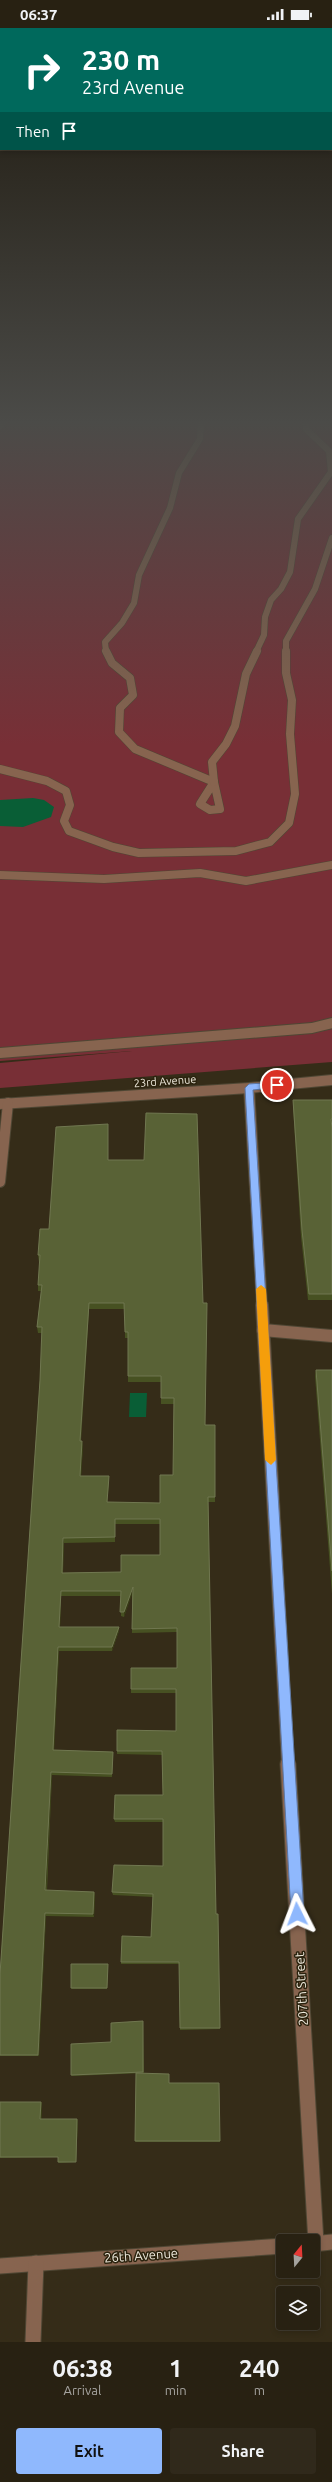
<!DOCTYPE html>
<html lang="en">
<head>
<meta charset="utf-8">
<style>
  :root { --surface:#282112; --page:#30291b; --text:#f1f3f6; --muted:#a5a39f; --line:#443e32; --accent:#8fb8fd }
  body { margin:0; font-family:Ubuntu,sans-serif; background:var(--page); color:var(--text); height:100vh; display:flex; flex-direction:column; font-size:15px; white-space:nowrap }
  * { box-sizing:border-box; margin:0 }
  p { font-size:13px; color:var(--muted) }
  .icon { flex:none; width:22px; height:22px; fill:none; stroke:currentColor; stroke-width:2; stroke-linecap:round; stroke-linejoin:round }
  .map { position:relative; height:2314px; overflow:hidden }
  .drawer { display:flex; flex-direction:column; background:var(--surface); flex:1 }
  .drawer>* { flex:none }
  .guide { position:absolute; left:0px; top:0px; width:332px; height:122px; box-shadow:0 2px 6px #0003,0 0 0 1px var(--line); background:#00695c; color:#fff; overflow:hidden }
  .needle { width:26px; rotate:18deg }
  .controls { position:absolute; left:276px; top:2206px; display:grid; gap:8px }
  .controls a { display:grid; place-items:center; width:44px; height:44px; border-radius:4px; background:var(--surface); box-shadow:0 2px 6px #0003,0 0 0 1px var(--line); font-size:20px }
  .pin { position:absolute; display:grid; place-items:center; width:34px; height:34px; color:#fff; margin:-17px; border:2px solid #fff; border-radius:50%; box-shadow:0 1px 4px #0007 }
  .me { position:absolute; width:44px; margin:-22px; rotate:357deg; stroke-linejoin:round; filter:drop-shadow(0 0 3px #0008) }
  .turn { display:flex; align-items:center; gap:14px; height:84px; padding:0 16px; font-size:18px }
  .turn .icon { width:52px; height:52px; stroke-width:2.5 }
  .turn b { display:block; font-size:28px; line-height:34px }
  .then { display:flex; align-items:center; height:38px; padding:0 16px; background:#0003; gap:8px; font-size:15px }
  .eta { display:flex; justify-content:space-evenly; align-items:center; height:68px; text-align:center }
  .eta b { font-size:24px; font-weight:700; line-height:28px }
  .button { display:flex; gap:8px; margin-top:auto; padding:8px 16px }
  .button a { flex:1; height:46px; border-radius:4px; background:var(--accent); color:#111; font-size:16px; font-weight:700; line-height:46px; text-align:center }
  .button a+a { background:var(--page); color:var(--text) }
  .status { display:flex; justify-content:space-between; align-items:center; height:28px; padding:0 20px; background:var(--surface); direction:ltr }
  .status svg { height:11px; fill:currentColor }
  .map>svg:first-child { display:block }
  .green { fill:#782f36 }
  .water { fill:#095e36 }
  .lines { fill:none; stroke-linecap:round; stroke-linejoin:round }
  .minor-far4-casing { stroke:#4f4734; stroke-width:7 }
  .minor-far3-casing { stroke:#4f4734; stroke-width:9 }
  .minor-far2-casing { stroke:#4f4734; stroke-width:12 }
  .minor-far1-casing { stroke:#4f4734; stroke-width:14 }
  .minor-casing { stroke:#4f4734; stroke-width:17 }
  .minor-far4 { stroke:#87644f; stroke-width:6 }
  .minor-far3 { stroke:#87644f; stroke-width:8 }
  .minor-far2 { stroke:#87644f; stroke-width:10 }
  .minor-far1 { stroke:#87644f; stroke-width:12 }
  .minor { stroke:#87644f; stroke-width:15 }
  .wall { fill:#475122; fill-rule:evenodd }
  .shaded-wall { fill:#383c16 }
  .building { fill:#596236; stroke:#707750; fill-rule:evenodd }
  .route { fill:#8fb8fd; stroke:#5d78a4 }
  .slow { fill:#f59e0b }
  .labels { text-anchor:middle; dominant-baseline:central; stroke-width:3; stroke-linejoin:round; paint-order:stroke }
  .street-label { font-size:11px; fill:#efeadd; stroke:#2b230e }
  .near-street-label { font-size:13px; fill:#efeadd; stroke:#2b230e }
</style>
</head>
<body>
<div class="status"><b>06:37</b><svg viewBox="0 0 49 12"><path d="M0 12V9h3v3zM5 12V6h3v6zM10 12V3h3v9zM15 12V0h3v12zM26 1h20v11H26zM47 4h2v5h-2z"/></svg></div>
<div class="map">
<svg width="332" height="2314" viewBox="0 0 332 2314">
  <rect width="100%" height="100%" fill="#352c18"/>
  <path class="green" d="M0,393H332V1034L0,1060V1035L132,1023L0,1033Z"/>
  <g class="water">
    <path d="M33,770L44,772L54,779L51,789L23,799L0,798V772Z"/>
    <path d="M130,1365H147L146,1389H129Z"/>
  </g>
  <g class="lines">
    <defs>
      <g id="minor-far4">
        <path d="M0,398L4,393"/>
        <path d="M106,624L105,614L122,595L134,575L139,547L170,480L179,445L200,411L201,393"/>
        <path d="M256,624L264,607L265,589L271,572L281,561L290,544L298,491L331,444L329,423L306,401V393"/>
        <path d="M286,624V613L315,561L332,510"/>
      </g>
      <g id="minor-far3">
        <path d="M106,623L112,635L130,650L133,667L120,680L119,704L135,721L214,754"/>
        <path d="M0,741L47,753L66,763L70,777L64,793L69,803L113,819L139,825L236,823L270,814L289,795L295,766L290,706L292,672L286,645V623"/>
        <path d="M214,754L220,781L210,782L200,776Z"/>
        <path d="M214,754L212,734L226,716L235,698L246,646L257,623"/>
        <path d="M0,847L104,851L200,845L246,853L332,837"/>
      </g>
      <g id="minor-far2">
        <path d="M0,1025L312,1000L332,995"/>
        <path d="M249,1060L262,1278"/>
        <path d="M0,1076L249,1060L332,1052"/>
        <path d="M0,1154L8,1075"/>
      </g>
      <g id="minor-far1">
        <path d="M262,1277L288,1737"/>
        <path d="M263,1302L332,1308"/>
      </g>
      <g id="minor">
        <path d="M288,1736L316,2215"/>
        <path d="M313,2216L332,2214"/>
        <path d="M0,2238L283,2218"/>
        <path d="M33,2314L36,2235"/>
      </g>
    </defs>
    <use href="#minor-far4" class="minor-far4-casing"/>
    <use href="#minor-far3" class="minor-far3-casing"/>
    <use href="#minor-far2" class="minor-far2-casing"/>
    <use href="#minor-far1" class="minor-far1-casing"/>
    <use href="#minor" class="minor-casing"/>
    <use href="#minor-far4" class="minor-far4"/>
    <use href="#minor-far3" class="minor-far3"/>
    <use href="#minor-far2" class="minor-far2"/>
    <use href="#minor-far1" class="minor-far1"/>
    <use href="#minor" class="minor"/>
  </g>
  <g class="wall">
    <path d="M293,1072H332V1272H308L301,1209L293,1079Z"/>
    <path d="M108,1096V1132L205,1397L215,1469V1474H208L216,1886L220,2000V2001L180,2002L179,1936H121V1934L151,1909L153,1869L113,1867L112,1864L163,1838V1794H115L114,1791L163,1767L162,1727L117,1726V1723L176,1703V1665H131V1661L177,1640V1604L132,1605V1565L124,1589L121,1588V1568H61L60,1599H119V1603L112,1623H59L54,1722L113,1724L112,1749L52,1747L47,1863L94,1864L95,1867L94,1889L46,1888L39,2028H0V1946L40,1352L42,1305H38L37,1299L41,1263H38V1257L40,1234H39L38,1227L49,1201ZM89,1281H125V1310H128V1354H161V1376H174L173,1447L160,1475L107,1474L109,1454V1448H81L83,1418L81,1413ZM115,1496H160V1527L121,1544L63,1545L64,1515L115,1514Z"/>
    <path d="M316,1342H332V1566L315,1348Z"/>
    <path d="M108,1937L107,1961H72L71,1960Z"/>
    <path d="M143,1993L144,2045L72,2048L71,2047Z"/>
    <path d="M169,2055L220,2113V2114H136L135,2113Z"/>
    <path d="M0,2074L42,2075V2091L78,2092L76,2134L59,2135L58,2134V2129L0,2130Z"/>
  </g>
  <g class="shaded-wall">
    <path d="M89,1275V1281L80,1418V1413Z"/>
    <path d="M82,1413L83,1418L81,1453L80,1448Z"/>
    <path d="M109,1448V1454L107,1479V1474Z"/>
    <path d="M63,1510L64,1515L62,1550V1545Z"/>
    <path d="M133,1559V1564L124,1589V1584Z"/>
    <path d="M61,1563V1568L60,1603L59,1599Z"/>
    <path d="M119,1599V1603L112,1623V1619Z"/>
    <path d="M58,1619L59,1623L54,1726L53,1722Z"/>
    <path d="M51,1744L52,1747L46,1865L45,1862Z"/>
    <path d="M94,1864L95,1867L94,1889L93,1886Z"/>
    <path d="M45,1885L46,1888L39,2028L38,2027Z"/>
    <path d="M41,2074L42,2075V2092L40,2091Z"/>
    <path d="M77,2091L78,2092L76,2134Z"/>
  </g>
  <g class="building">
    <path d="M293,1072H332V1091H331L332,1100V1266H309L302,1202Z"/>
    <path d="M146,1085L197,1086L203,1275H207L205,1397H215V1469H208L216,1886H218L220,2000H180L179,1934H121L122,1908L151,1909L153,1866L112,1864L114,1837L163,1838V1791H114L115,1767H163L162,1723H117V1702L176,1703V1661H131V1640H177V1600L132,1601L133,1559L124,1584H120L121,1563H61L59,1599H119L112,1619H58L53,1722L113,1724L112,1746L51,1744L45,1862L94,1864L93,1886L45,1885L38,2027H0V1946L40,1352L42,1299H37L42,1257H38L40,1227H38L40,1201H49L56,1099L108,1096V1132H144ZM89,1275H124L125,1304H128V1348H161V1370H174L173,1447H160V1475L107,1474L109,1448H80L82,1413H80ZM115,1491H160V1527H121V1544L62,1545L63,1510L115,1509Z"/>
    <path d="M316,1342H332V1543Z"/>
    <path d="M71,1936H108L107,1960H71Z"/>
    <path d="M143,1993V2044L71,2047V2016L111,2014V1995Z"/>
    <path d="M136,2045L169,2046V2055H219L220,2113H135Z"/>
    <path d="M0,2074H41L40,2091H77L76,2134H58V2129H0Z"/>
  </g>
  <linearGradient id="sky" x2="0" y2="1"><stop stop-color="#1d180d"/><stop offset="0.55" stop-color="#4b4b48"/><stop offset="1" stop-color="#4b4b48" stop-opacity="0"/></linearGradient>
  <rect width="332" height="717" fill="url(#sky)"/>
  <path class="route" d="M277,1054L280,1055V1059L253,1062L304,1886L302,1891L297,1893L292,1891L291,1886L245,1060L249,1056Z"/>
  <path class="slow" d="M261,1257L266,1261L276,1432L271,1437L265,1432L256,1261Z"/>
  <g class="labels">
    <g class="street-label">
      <text transform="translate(165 1053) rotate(-4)">23rd Avenue</text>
    </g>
    <g class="near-street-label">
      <text transform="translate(301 1961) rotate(-93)">207th Street</text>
      <text transform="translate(141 2227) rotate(-4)">26th Avenue</text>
    </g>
  </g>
</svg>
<div class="controls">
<a><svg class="needle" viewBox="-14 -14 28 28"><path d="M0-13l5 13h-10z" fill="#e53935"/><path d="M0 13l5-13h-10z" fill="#a5a39f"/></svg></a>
<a><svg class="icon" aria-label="layers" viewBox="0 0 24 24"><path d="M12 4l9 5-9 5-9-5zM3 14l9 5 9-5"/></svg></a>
</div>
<div class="pin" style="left:277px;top:1057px;background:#d93025"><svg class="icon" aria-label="arrive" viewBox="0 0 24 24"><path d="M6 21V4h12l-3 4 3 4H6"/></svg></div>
<svg class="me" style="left:297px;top:1886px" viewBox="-20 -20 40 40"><path d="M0-17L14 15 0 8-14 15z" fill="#8fb8fd" stroke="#fff" stroke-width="4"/></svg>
<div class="guide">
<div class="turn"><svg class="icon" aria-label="right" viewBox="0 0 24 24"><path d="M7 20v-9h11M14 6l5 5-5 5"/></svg><div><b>230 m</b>23rd Avenue</div></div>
<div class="then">Then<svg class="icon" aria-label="arrive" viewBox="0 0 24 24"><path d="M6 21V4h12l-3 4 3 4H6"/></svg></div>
</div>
</div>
<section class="drawer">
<div class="eta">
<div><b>06:38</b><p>Arrival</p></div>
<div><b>1</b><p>min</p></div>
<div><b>240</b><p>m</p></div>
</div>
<div class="button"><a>Exit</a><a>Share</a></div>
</section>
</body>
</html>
